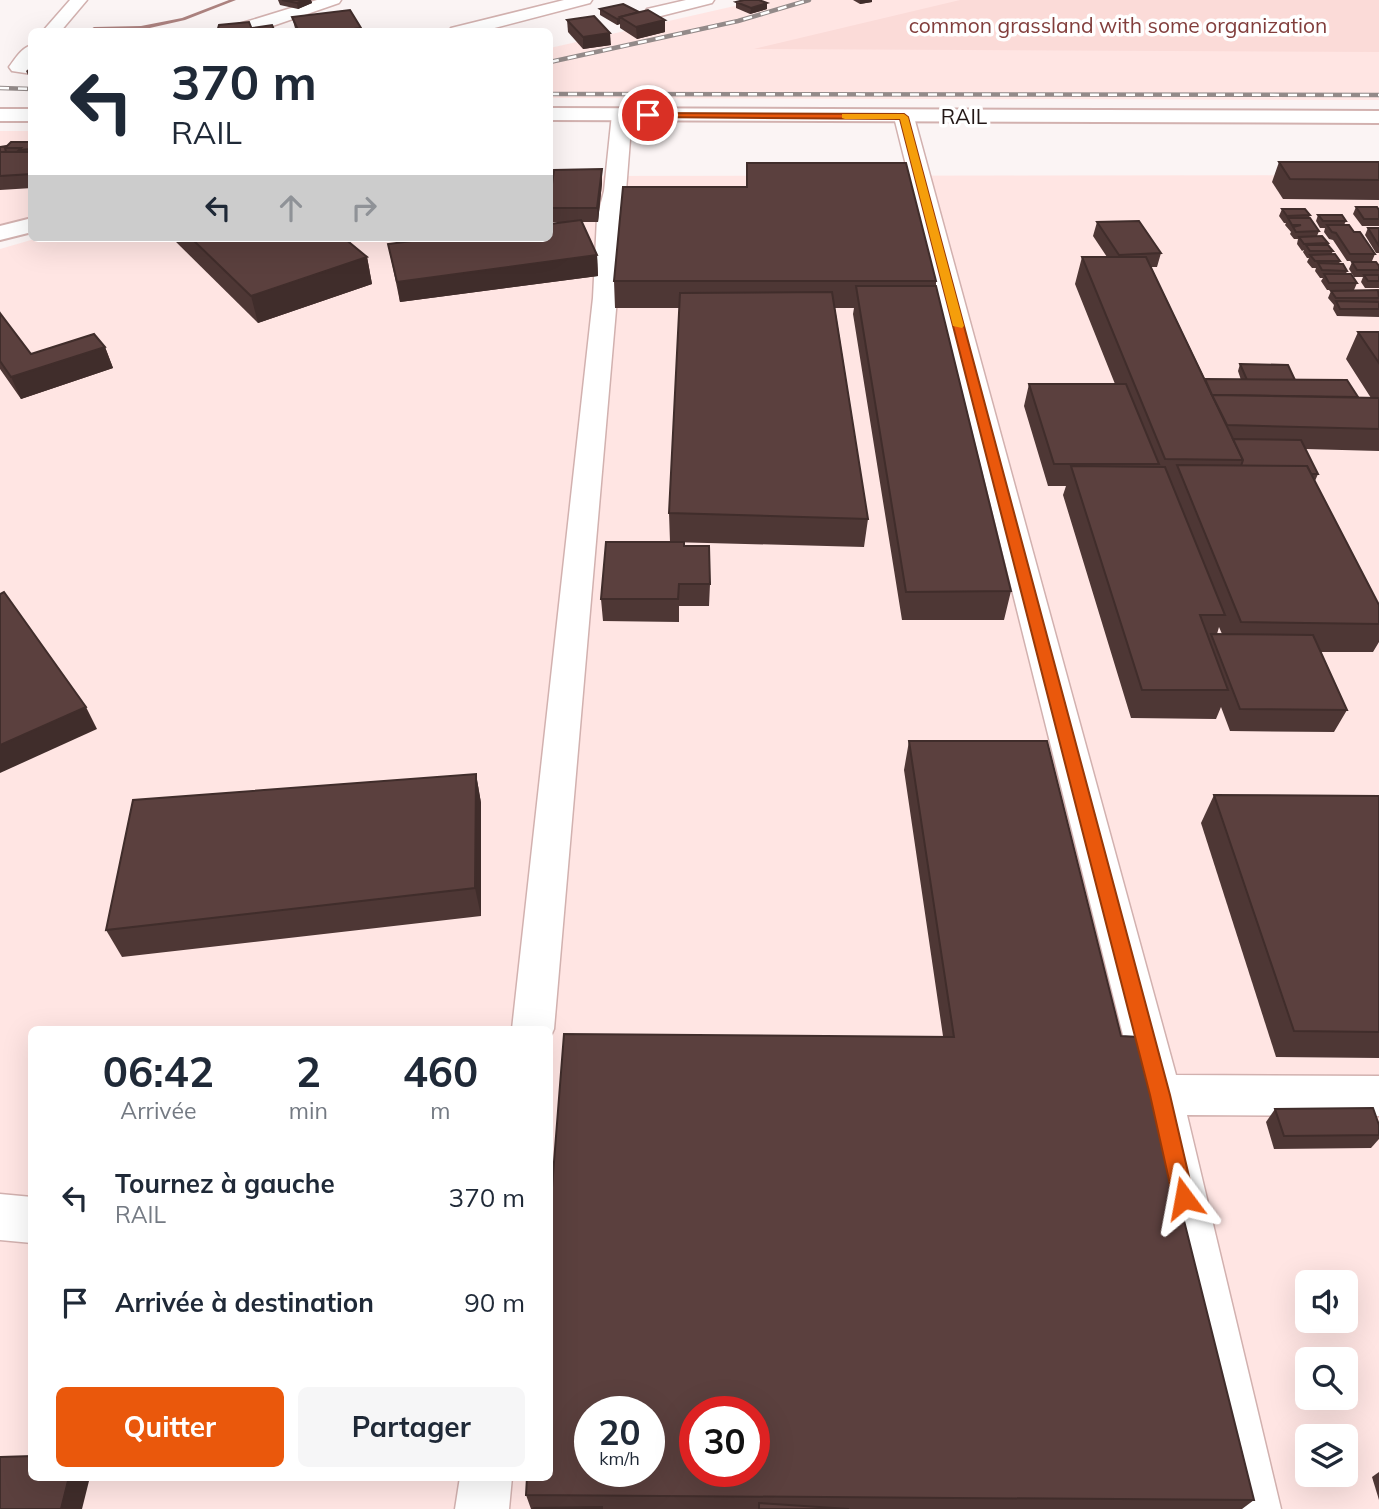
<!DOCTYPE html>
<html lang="fr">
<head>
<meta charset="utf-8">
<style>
  :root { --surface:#fff; --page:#f6f6f7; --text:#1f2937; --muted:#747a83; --accent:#ea580c }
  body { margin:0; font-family:Mulish,sans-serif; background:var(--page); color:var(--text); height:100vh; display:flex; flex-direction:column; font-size:26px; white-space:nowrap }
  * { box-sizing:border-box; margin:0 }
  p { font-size:23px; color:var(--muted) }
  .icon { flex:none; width:38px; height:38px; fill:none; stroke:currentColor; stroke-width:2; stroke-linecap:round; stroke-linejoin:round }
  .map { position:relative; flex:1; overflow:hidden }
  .side { position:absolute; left:28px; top:1026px; width:525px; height:455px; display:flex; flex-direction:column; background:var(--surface); border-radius:10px; box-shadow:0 7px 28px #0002 }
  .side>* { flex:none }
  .top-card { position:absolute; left:28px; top:28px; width:525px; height:214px; border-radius:10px; box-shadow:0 7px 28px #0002; background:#fff; color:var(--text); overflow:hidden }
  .tools { position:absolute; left:1295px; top:1270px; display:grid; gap:14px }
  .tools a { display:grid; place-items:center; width:63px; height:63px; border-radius:10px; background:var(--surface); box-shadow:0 7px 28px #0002; font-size:35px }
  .speed { position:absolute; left:574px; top:1396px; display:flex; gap:14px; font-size:35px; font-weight:700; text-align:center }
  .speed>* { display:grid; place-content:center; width:91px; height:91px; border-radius:50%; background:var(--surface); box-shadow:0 7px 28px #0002; line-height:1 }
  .speed small { font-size:18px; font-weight:400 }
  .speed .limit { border:10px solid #d22; background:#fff; color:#111 }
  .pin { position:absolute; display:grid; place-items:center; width:60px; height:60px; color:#fff; margin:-30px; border:4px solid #fff; border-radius:50%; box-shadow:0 2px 7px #0007 }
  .me { position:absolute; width:77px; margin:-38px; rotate:347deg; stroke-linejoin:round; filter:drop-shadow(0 0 5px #0008) }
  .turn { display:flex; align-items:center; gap:24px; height:147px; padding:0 28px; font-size:32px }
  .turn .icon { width:91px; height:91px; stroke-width:2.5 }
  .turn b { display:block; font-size:49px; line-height:60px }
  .lanes { display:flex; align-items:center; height:66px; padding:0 28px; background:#0003; justify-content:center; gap:35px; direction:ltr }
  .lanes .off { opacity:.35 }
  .eta { display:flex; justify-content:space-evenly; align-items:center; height:119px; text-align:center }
  .eta b { font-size:42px; font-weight:700; line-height:49px }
  .primary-button { display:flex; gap:14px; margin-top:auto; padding:14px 28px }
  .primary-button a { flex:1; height:80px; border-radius:10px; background:var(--accent); color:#fff; font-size:28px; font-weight:700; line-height:80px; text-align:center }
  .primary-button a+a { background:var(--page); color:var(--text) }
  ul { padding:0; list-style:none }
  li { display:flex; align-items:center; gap:21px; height:105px; padding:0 28px }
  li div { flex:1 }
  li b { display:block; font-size:26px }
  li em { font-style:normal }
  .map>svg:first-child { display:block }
  .built { fill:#ffe5e3; fill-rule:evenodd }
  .green { fill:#fbdbd8 }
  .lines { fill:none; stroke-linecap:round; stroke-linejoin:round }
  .stream { fill:#ac827f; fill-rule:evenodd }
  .minor-casing { stroke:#d2b1af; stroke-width:3 }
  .tertiary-casing { stroke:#d2b1af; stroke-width:4 }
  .primary-casing { stroke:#d2b1af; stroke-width:4 }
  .minor { fill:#fff; fill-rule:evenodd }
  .tertiary { fill:#fff; fill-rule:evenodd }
  .primary { fill:#fff; fill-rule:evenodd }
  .rail-casing { stroke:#938a89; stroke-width:4.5 }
  .rail { stroke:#fff; stroke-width:2.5; stroke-dasharray:9; stroke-linecap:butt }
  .wall { fill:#4e3735; fill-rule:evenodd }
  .shaded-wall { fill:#402d2b }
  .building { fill:#5b403e; stroke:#402d2b; stroke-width:2; fill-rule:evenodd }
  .route { fill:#ea580c; stroke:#983908; stroke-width:2 }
  .slow { fill:#f59e0b }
  .labels { text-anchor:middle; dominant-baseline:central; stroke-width:7; stroke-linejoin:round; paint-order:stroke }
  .far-park-label { font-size:21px; fill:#823e3c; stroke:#fff }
  .far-street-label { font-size:21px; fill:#231817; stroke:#fff }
</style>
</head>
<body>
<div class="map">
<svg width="1379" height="1509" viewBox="0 0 1379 1509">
  <rect width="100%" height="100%" fill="#fbf4f4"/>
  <g class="built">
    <path d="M761,0H1379V100L550,98V48Z"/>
    <path d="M0,131H31V220L0,229Z"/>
    <path d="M1379,175V1509H0V249L38,238H550V176ZM32,1029H550V1477H32ZM1307,1283H1346V1321H1307ZM1307,1360H1346V1398H1307ZM590,1412H649V1472H590ZM695,1412H754V1472H695ZM1307,1437H1346V1475H1307Z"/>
  </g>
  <path class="green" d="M960,0H1379V52L754,49Z"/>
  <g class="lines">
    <path class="stream" d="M229,0H236L185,20L141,30L94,31L91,29L94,27L141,26L182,18Z"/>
    <defs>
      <g id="minor">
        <path d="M70,0H87L60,32H42Z"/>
        <path d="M317,0H341L339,3L258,31L224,32L226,28Z"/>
        <path d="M564,0H592L590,3L479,32H449L451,28Z"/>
        <path d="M686,0H714L712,3L653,18L645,13L647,9Z"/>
        <path d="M32,45V74L12,71L9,67C15,59 22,47 32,45Z"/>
        <path d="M622,108L632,114L626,191L619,218L617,298L554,1029L550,1038V1029H512L593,298L597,218L604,191L612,114Z"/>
        <path d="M904,111L914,117L1176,1075L1379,1076V1116L1187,1115L1281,1509H1227L1138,1095L894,117Z"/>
        <path d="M0,1194L32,1197V1243L0,1240Z"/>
        <path d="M460,1477H512L509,1509H455Z"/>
      </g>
      <path id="tertiary" d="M32,218V232L0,240V226Z"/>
      <g id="primary">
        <path d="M550,108L1379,111V123L550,120Z"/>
        <rect x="0" y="109" width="32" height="12"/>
      </g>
    </defs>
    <use href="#minor" class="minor-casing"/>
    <use href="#tertiary" class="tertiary-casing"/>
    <use href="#primary" class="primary-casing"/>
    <use href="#minor" class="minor"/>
    <use href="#tertiary" class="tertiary"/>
    <use href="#primary" class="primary"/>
    <defs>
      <g id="rail">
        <path d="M550,62L738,21L809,0"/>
        <path d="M0,88L32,89"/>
        <path d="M550,94L1379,95"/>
      </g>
    </defs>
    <use href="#rail" class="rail-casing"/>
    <use href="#rail" class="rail"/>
  </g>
  <g class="wall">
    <path d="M278,0H311L312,3L298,9L280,5Z"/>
    <path d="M853,0H872V2L860,4Z"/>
    <path d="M736,2L767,9L750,14L736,8Z"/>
    <path d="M600,9L665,32L637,39L620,28V24L617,25L600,15Z"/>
    <path d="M292,17L362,32H296Z"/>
    <path d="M567,20L611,45L583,49L568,32Z"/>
    <path d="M32,66V77H29L26,71Z"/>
    <path d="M32,142V188L0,190V147L6,146Z"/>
    <path d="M1279,162H1379V200L1283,199L1272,182Z"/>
    <path d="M747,163L936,281V286L1011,591L1004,620H902L853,314L854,308H835L868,519L864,547L670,542L669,513L680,308H615L614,281L746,187Z"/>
    <path d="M602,169V183L598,222H582L597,255L598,276L400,302L388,244L566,222H550V198Z"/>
    <path d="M1356,207L1379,210V226H1362L1353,214Z"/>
    <path d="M1282,209L1310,215L1309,218L1319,231L1317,236L1328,243L1327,245L1333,251L1331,255L1340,261L1339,264L1347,271L1346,274L1357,283L1354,290H1327L1321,281L1323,278H1320L1315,271L1316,268H1312L1307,262L1309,258H1307L1303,252L1304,250L1302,251L1297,244L1298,239H1294L1290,234L1291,232L1285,225L1286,223H1284L1279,216Z"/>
    <path d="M1318,215L1346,221L1344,225L1354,232L1375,254L1372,261H1347L1333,240L1329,239L1324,232L1325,228H1320L1316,221Z"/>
    <path d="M1097,222L1161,253L1157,267H1151L1205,379L1241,380L1238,371L1240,364L1358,397L1371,398L1346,359L1358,332H1379V451L1305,449L1318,474L1315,481L1379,624V642L1373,652H1321L1347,710L1334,732L1230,731L1221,707L1216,719L1131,718L1063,495L1066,486H1048L1024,406L1029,384H1115L1075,284L1082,257H1107L1093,236ZM1219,627L1222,634H1217Z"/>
    <path d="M1368,228H1379V253H1376L1365,235Z"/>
    <path d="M172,238H344L367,257L372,284L258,323Z"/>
    <path d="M1352,262L1379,266V288H1365L1361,282L1363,277H1354L1349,269Z"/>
    <path d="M1331,291H1379V317L1337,316L1333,309L1334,305L1328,298Z"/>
    <path d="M0,313L31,354L105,347L113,368L21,399L0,369Z"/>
    <path d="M684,546L710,584L709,606H679V622L603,621L601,599Z"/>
    <path d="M909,741L1121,1036L1254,1500L1242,1509H531L526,1495L943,1036L904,770Z"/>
    <path d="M476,774L481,803V916L122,957L106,930Z"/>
    <path d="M1214,795L1379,796V1058L1276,1057L1201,823Z"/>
    <path d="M1275,1109L1379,1125V1139L1371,1148L1274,1149L1266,1122Z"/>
    <path d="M1379,1472V1500L1372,1477Z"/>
  </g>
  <g class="shaded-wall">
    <path d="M304,0H311L312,3L298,9L297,3Z"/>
    <path d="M860,0H872V2L860,4Z"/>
    <path d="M767,3V9L750,14L751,8Z"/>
    <path d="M620,18V24L617,25V19Z"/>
    <path d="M665,20V32L637,39L636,27Z"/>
    <path d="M361,28L362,32H332Z"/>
    <path d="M610,33L611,45L583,49V37Z"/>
    <path d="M602,169V183L598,222L597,208Z"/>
    <path d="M597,255L598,276L400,302L397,282Z"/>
    <path d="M367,257L372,284L258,323L251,296Z"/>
    <path d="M105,347L113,368L21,399L11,377Z"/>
    <path d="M86,707L97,729L0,773V745Z"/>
    <path d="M476,774L481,803V916L475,888Z"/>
    <path d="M69,1477H90L82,1509H61Z"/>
  </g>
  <g class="building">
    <path d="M282,0H304L297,3Z"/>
    <path d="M744,0H759L767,3L751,8L736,2Z"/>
    <path d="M623,4L639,12L620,17V18L617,19L600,9Z"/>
    <path d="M350,10L361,28L332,32H299L292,17Z"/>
    <path d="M648,10L665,20L636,27L620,17Z"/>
    <path d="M594,16L610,33L583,37L567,20Z"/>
    <path d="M249,22L253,32H217L219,25Z"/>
    <path d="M272,25L275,32H253L252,28Z"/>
    <path d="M11,142H32V149L19,150L21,148H5Z"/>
    <path d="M6,146L5,148L6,152H0V147Z"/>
    <path d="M0,152H32V174L0,176Z"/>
    <path d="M1279,162H1379V180L1290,179Z"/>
    <path d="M747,163H906L936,281H614L623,187H747Z"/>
    <path d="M602,169L597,208H550V198L554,170Z"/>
    <path d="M1356,207H1377L1379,210V219H1364Z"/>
    <path d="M1282,209H1305L1310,215L1287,216Z"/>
    <path d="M1318,215H1342L1346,221H1323Z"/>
    <path d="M1288,218H1310L1319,231L1296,232L1293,227L1301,225H1292Z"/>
    <path d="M581,220L597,255L397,282L388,244L435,238H550V224Z"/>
    <path d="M1139,221L1161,253L1119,255L1097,222Z"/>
    <path d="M1327,225H1349L1354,232H1360L1375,254H1350L1336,233L1332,232Z"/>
    <path d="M1368,228H1379V246Z"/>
    <path d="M1322,236L1328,243L1304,244L1299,237Z"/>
    <path d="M191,238H344L367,257L251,296Z"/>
    <path d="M1306,245H1328L1333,251H1310Z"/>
    <path d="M1335,254L1340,261H1315L1310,255Z"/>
    <path d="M1082,257H1146L1243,460L1165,459Z"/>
    <path d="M1352,262H1376L1379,266V270H1357Z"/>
    <path d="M1318,263L1343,264L1347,271L1322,270Z"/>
    <path d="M1324,274H1351L1357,283H1329Z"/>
    <path d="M1364,275H1379V281H1368Z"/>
    <path d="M856,286H936L1011,591L906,592Z"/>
    <path d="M1378,290L1379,298H1336L1331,291Z"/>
    <path d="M832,292L868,519L669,513L680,293Z"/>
    <path d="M1336,301L1379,302V309H1340Z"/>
    <path d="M0,313L31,354L94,334L105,347L11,377L0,361Z"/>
    <path d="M1358,332H1379V363Z"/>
    <path d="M1240,364L1288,365L1295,380H1247Z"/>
    <path d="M1205,379L1347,380L1358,397L1212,395Z"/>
    <path d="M1029,384H1126L1159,464H1054Z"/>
    <path d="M1212,395L1379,398V429L1227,425Z"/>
    <path d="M1233,439L1301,440L1318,474H1311L1307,466H1241L1243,460Z"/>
    <path d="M1177,465L1307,466L1379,605V624L1241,622Z"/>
    <path d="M1071,466L1165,467L1225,615H1200L1228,690H1142Z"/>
    <path d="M606,542H684V546H709L710,584H679L678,599H601Z"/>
    <path d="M4,592L86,707L0,745V594Z"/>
    <path d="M1211,634L1313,635L1347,710L1240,709Z"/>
    <path d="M909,741H1047L1121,1036L1138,1037L1254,1500L526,1495L527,1477H550V1213L564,1034L954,1037ZM590,1412H649V1472H590ZM695,1412H754V1472H695Z"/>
    <path d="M476,774L475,888L106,930L133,800Z"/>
    <path d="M1214,795L1379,796V1032L1294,1031Z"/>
    <path d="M1373,1108L1379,1125V1135L1284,1136L1275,1109Z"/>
    <path d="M32,1456V1477H69L61,1509H0V1457Z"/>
    <path d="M759,1503L849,1509H759Z"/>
    <path d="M602,1507V1509H533L534,1508Z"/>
  </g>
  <path class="route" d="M645,113L904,114L908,117L1170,1095L1194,1198L1191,1205L1184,1208L1176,1205L1173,1198L1150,1095L900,119L648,117L645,116Z"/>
  <path class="slow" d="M842,114H904L908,117L964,326L962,328L953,326L900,119H845L842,118Z"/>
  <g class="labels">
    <g class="far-park-label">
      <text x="1118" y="25">common grassland with some organization</text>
    </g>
    <g class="far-street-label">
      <text x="964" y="116">RAIL</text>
    </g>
  </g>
</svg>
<div class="tools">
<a><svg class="icon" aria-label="sound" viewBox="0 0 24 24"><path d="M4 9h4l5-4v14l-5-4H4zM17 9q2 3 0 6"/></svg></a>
<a><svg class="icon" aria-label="search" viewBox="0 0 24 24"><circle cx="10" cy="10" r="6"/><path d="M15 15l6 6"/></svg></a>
<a><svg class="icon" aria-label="layers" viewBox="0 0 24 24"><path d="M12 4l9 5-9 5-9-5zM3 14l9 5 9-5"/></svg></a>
</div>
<div class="speed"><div>20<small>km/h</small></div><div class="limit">30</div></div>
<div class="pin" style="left:648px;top:115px;background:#d93025"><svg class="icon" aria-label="arrive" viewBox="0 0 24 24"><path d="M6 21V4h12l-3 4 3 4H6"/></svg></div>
<svg class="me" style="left:1184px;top:1198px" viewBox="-20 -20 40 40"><path d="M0-17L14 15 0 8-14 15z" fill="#ea580c" stroke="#fff" stroke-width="4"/></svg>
<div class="top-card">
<div class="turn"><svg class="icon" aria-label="left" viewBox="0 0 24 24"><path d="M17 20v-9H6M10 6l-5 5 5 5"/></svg><div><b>370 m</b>RAIL</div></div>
<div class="lanes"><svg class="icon" aria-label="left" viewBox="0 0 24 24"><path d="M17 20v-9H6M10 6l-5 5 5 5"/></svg><svg class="icon off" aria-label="ahead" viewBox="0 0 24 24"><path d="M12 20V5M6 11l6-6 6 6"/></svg><svg class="icon off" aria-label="right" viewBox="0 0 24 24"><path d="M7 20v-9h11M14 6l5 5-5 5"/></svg></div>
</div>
<section class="side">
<div class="eta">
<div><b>06:42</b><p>Arrivée</p></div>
<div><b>2</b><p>min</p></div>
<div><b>460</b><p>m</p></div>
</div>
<ul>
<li><svg class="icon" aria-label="left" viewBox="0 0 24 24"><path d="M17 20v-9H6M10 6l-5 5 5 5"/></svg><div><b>Tournez à gauche</b><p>RAIL</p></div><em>370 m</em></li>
<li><svg class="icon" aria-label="arrive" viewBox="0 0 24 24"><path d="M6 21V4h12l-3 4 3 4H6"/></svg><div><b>Arrivée à destination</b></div><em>90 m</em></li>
</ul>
<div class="primary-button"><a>Quitter</a><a>Partager</a></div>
</section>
</div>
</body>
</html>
